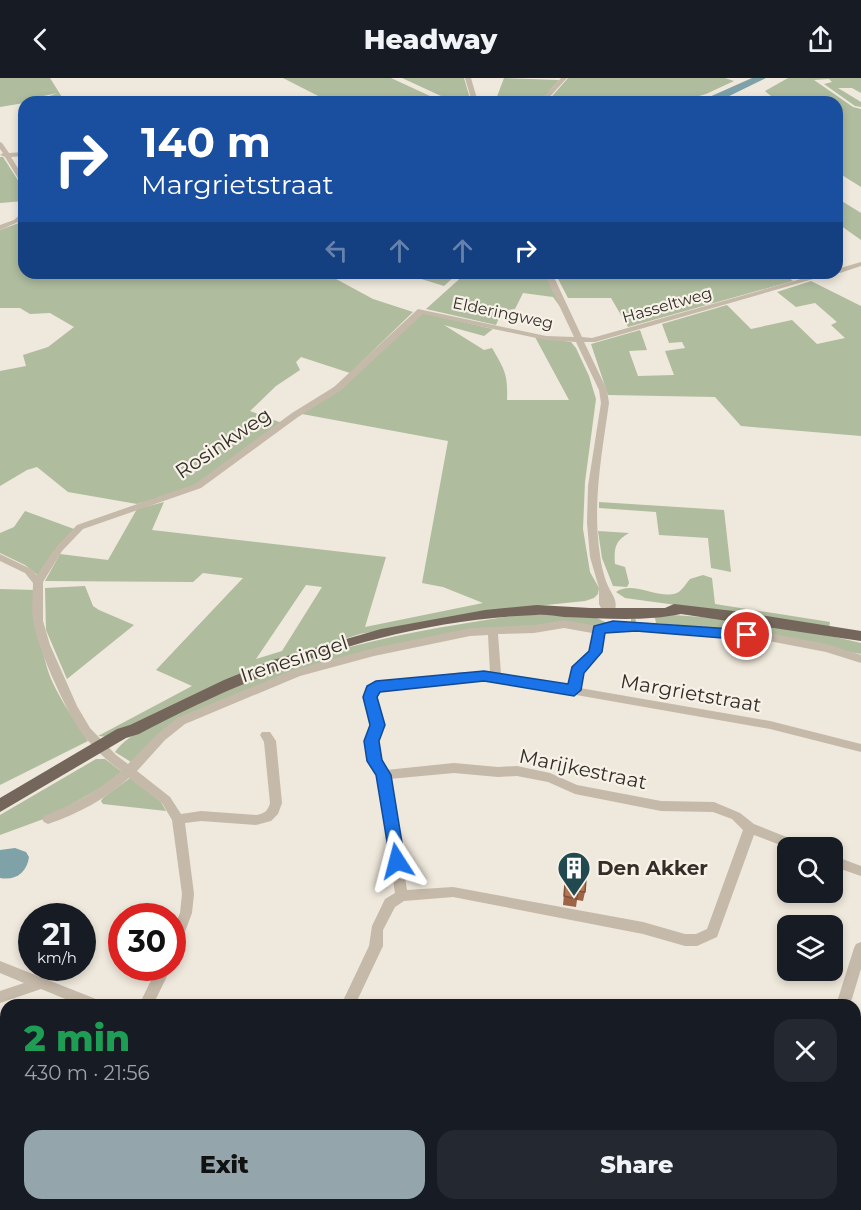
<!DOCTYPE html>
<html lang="en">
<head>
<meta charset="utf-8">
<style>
  :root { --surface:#171b24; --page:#242831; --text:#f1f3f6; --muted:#9ea1a6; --accent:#94a6ab }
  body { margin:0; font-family:Montserrat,sans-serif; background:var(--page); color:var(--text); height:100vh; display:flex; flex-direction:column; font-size:22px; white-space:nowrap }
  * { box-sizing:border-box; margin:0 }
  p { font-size:20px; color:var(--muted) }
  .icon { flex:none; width:33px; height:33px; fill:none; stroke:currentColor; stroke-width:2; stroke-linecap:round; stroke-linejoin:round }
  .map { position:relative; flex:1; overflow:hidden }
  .sheet { position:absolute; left:0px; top:921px; width:861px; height:212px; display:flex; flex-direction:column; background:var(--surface); border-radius:18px 18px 0 0; box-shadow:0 3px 9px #0003 }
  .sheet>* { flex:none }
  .hud { position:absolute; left:18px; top:18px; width:825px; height:183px; border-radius:18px; box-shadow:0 3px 9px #0003; background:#1a4fa0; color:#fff; overflow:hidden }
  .fabs { position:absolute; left:777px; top:759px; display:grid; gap:12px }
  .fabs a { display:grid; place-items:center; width:66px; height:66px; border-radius:12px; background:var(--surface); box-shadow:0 3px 9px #0003; font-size:30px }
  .speed { position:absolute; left:18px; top:825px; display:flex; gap:12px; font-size:30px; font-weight:700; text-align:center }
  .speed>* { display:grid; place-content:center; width:78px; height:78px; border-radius:50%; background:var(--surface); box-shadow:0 3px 9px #0003; line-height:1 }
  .speed small { font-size:15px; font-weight:400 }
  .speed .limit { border:9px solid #d22; background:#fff; color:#111 }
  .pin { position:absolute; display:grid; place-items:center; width:51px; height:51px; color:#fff; margin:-26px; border:3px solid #fff; border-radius:50%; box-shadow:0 2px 6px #0007 }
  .me { position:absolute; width:66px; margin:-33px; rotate:351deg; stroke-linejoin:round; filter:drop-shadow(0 0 4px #0008) }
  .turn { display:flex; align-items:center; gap:21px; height:126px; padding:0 24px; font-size:27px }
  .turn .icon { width:78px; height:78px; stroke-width:2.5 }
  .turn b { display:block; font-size:42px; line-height:51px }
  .lanes { display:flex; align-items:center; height:57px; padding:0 24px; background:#0003; justify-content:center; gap:30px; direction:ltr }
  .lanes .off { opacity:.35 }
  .round { display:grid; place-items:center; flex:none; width:63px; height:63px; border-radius:18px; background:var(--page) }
  .headline { display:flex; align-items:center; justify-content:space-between; height:102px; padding:0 24px }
  h1 { font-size:36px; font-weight:800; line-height:45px; color:#1e9e55 }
  .cta { display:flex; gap:12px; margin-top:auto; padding:12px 24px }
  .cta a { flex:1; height:69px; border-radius:18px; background:var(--accent); color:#111; font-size:24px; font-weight:800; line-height:69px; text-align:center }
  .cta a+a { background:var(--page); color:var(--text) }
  header { display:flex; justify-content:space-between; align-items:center; height:78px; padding:0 24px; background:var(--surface); font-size:27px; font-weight:800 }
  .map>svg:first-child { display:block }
  .green { fill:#afbc9e; fill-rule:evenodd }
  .water { fill:#7ea2a8 }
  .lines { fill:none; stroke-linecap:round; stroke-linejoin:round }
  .minor { fill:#c5b9a9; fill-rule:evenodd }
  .major { fill:#74665b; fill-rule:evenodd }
  .wall { fill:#9d6446 }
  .building { fill:#b77451; stroke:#805139; stroke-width:1.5 }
  .route { fill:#1a73e8; stroke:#114b97; stroke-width:1.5 }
  .labels { text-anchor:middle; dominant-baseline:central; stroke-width:4.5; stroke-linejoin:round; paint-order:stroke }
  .far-street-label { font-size:16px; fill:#342d28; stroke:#f7f2e8 }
  .street-label { font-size:20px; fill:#342d28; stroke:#f7f2e8 }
  .poi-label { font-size:20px; font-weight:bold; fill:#342d28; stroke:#f7f2e8; text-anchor:start }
</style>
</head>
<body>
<header><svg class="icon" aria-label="back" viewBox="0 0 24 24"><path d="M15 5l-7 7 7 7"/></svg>Headway<svg class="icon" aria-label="share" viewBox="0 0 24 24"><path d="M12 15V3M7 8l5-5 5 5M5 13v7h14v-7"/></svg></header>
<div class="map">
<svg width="861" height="1132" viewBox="0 0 861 1132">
  <rect width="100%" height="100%" fill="#efe8dc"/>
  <g class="green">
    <path d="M0,0H50L65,24H48L47,19L57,15L35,20L36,23L0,29Z"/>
    <path d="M283,0H391L443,24H330Z"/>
    <path d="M402,0H464L471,24H454Z"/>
    <path d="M504,0L559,2L540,24H495Z"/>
    <path d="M568,0H725L734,3L706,16L678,24H547Z"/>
    <path d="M788,0H861V15L852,10H838L861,24V29L855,28L824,6L832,4L829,1L814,2L853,29L861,31V109L837,94V24H778L765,13Z"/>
    <path d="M0,79H3L23,110L24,123L0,125Z"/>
    <path d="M837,120L861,135V162L837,145Z"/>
    <path d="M24,143V195H325L373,221L413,234L350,295L301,279L296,284L300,292L276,308L250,333L282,345L202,403L180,414L137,426L68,414L37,389L27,392L0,408V293L26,288L23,277L48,269L74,249L50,235L30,236L20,230H0V152Z"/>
    <path d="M402,195H458L444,208Z"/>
    <path d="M466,195H545L561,230L553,219L523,215L515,231L502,233L496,247L426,231Z"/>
    <path d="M555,195H784L793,203L628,249L611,220H568Z"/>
    <path d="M811,203L861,228V358L741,348L715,319L608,317L591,266L640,252L647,272L629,273L638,298L674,297L665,273L685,270L682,264L669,265L662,246L727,227L751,251L792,242L817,266L845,260L831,247L837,244L815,225L796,229L777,214Z"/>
    <path d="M423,235L493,251L484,258L444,247L484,272L492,270C505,292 508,297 507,322H569L535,259L571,264L576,270L589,298L596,321L585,404L583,451L590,494L599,510L598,516L594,520L585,523L489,533L360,556L301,575L109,659L98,658L192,608L156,592L243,500L203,495L193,504L45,503L60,476L108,482L137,431L164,424L152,452L386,479L365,549L483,525L443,509L422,505L448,363L302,336ZM306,507L322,509L282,573L256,581Z"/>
    <path d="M599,424L724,432L731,494L711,490L708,460L659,457L656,434L599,430Z"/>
    <path d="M25,433L74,451L39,498L25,487L0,475V455L14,449Z"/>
    <path d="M598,453L629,455C615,463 614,470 615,486L625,489L629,505L627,509L613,508L602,480Z"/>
    <path d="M703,497L712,500L715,526L830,544L829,550L793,543L625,520L616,514C633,502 658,522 677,515C683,512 686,505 690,501Z"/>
    <path d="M85,508L93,528L99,532L134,547L67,601L46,552L45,510Z"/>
    <path d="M0,511L35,512C37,537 39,561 46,586C52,611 74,641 88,663L0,707Z"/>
    <path d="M525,536L593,538L609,546L598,549L540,547L370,572L188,636L131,684L115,674C129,654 166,640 188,630C234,610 280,589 328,575C393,556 459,546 525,536Z"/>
    <path d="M631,536C708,536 786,547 861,565V576L719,551L656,545L655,540L635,539L636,544H631Z"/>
    <path d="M96,681H105L122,694L109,705L49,739L0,757V737Z"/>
    <path d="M130,700L161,724L166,733L103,726L101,723L103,720Z"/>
  </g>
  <g class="water">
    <path d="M752,0H766L721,22L698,24Z"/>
    <path d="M15,770L26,774L29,779C27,794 16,803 0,800V772Z"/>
  </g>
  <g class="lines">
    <g class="minor">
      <path d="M465,0H471L478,24H472Z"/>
      <path d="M561,0H567L545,24H539Z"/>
      <path d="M0,64L2,65L9,75L24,74V78L11,79L24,100V107L21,105L5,79L0,77L3,75L0,71Z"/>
      <path d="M24,133V139L18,144L0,152V147L14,142Z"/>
      <path d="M861,184V188L840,195H836L837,191Z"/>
      <path d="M544,195H552L582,259L592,260L822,195H834L595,264H584L607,312L609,325C602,375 592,426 600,477C601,486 604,499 608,508C614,520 619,524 613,538H605L599,526V510L590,479L587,445L588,408L601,325L599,312L576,264L546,262L423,236L340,313L298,339L201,410L83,451L62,473L43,504V543L50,567L77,628L90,650L116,677L128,686L157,656L177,640L293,592L374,570L470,550L534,547L564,542L598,548L613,544H636L769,555L827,566L861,577V585L826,574L769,563L636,552H613L603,554L600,574L582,594L580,610L770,643L861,666V674L770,651L496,603L463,602L379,613L377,622L383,648L378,661V671L386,692L454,685L498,689L517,688L550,695L577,707L661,723L714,724L740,735L754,746L804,766L806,770H788L754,757L717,859L697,868H685L643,856L453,819L404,823L395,829L383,852V868L355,927H341L369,868L372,848L385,821L395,815L377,697L366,671V661L371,648L366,617L369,610L376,605L463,594L490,595L488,557L470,558L374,578L300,598L185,646L165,662L137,693L170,719L181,736L201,733L256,737C264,736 268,733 270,725L264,664L260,657L262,654H270L276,663L282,725L278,736L271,743L256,747L201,743L185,745L194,816L192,835L177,875L172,877V853L180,835L182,816L172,742L162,725L129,700C105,721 78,736 48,746L44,744L42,741L44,738C72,727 98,713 121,693C107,683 95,671 84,658C69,640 35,565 33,542C31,530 33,517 33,505L25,495L0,483V476L31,491L37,497L56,469L77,447L195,406L292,335L334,309L418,231L546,258L574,259ZM564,550L592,555L590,573L573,590L569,608L501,596L498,556L534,555ZM454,695L498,699L517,698L548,704L575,716L661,733L713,734L732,741L743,752L707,851L696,856H685L643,844L453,809L407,812L389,701Z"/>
      <path d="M832,777L861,788V798L832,788Z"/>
      <path d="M861,864V891L850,927H836L854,870L856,866Z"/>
      <path d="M0,883L101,923L103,927H80L41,911L0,925V913L24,905L0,895Z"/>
      <path d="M157,890H171L153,927H139Z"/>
      <path d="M0,1016L6,1018V1032L0,1030Z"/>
      <path d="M163,1126H179L177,1132H160Z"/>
      <path d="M261,1126H280L283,1132H263Z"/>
      <path d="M503,1126H518L516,1132H500Z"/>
      <path d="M564,1126H592L595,1132H567Z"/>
      <path d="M801,1126H817L816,1132H800Z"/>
    </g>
    <g class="major">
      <path d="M674,526L742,534L861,553V563L681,536C644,544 602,540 564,539C555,538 545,536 536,537C396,542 261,591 139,656L126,660L0,734V720L117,651L130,647L224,602L273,582L381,551L485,532L537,527L590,530H665Z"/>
      <path d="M6,1079V1099L0,1101V1081Z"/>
      <path d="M855,1088L861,1091V1112L855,1109Z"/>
    </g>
  </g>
  <path class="wall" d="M574,800L585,814L583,823L577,822L576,829L563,827L565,806L573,807Z"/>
  <path class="building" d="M574,800L586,801L585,814L578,813L577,821L564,818L565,806L574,807Z"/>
  <path class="route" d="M613,543L747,552L754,557L747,562L636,553L605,555L602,574L584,595L581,612L574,618L484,603L380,614L377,619L385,647L379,663L382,682L391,697L405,783L402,788L397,790L391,788L376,697L367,683L364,663L370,647L363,619L367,608L376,603L484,593L568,606L572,589L589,573L594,548Z"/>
  <defs>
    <symbol id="building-pin" viewBox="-11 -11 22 30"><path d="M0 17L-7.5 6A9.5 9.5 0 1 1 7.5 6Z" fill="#234950" stroke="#f7f2e8"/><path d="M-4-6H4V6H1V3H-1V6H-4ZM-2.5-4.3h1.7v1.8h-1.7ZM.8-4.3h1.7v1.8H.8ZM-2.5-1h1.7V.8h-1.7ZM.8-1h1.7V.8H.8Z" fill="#fff"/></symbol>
  </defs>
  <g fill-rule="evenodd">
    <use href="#building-pin" x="555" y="771" width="38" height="52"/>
  </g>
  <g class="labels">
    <g class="far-street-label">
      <text transform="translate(667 227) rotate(-16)">Hasseltweg</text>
      <text transform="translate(503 235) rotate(12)">Elderingweg</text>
    </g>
    <g class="street-label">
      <text transform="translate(223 365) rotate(-34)">Rosinkweg</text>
      <text transform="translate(294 581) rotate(-18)">Irenesingel</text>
      <text transform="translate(691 615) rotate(10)">Margrietstraat</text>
      <text transform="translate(583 691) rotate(12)">Marijkestraat</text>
    </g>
    <g class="poi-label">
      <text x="597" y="790">Den Akker</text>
    </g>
  </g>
</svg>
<div class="fabs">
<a><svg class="icon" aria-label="search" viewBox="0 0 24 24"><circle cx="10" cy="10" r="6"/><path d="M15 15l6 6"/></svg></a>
<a><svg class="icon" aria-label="layers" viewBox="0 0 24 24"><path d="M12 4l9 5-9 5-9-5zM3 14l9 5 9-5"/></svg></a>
</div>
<div class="speed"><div>21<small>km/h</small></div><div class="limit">30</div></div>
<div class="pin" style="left:747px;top:557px;background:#d93025"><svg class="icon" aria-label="arrive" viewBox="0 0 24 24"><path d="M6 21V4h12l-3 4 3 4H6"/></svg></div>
<svg class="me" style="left:397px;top:783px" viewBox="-20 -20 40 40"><path d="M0-17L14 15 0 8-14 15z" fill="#1a73e8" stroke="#fff" stroke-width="4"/></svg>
<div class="hud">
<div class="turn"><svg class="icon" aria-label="right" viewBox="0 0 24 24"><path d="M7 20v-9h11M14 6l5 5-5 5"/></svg><div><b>140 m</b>Margrietstraat</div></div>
<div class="lanes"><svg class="icon off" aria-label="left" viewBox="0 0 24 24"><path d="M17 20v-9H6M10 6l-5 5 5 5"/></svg><svg class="icon off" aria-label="ahead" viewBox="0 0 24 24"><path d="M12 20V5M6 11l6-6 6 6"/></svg><svg class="icon off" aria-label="ahead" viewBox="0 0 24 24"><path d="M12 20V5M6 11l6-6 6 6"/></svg><svg class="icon" aria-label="right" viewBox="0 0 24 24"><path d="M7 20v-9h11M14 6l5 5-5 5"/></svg></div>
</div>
<section class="sheet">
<div class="headline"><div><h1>2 min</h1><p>430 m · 21:56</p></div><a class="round"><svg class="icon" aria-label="close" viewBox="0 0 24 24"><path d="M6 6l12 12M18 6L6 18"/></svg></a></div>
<div class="cta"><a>Exit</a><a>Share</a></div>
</section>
</div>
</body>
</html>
